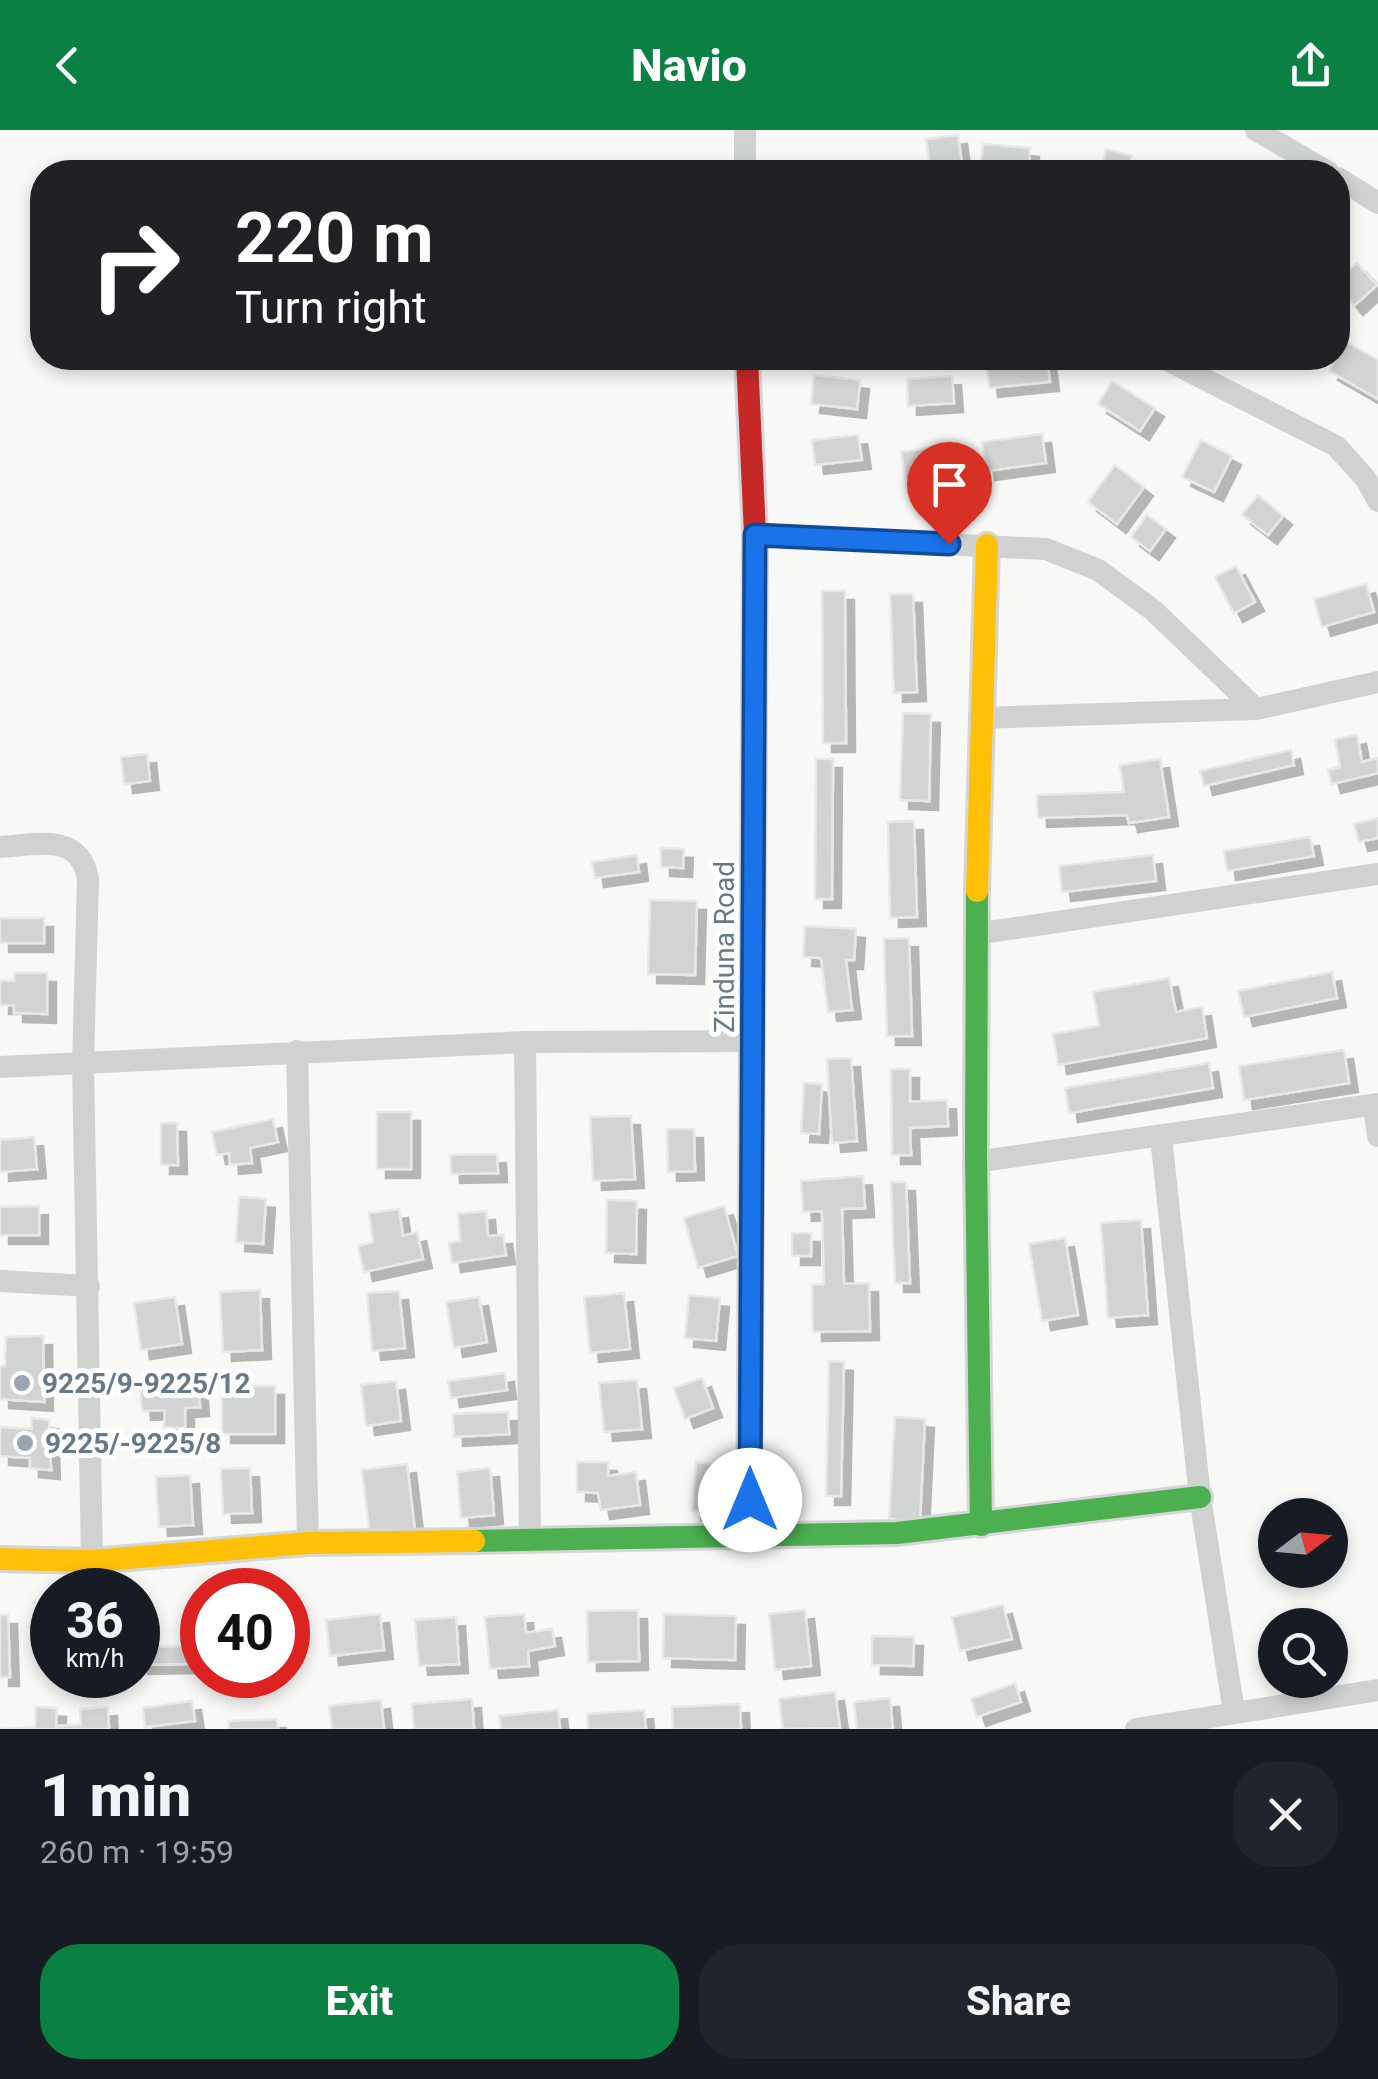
<!DOCTYPE html>
<html lang="en">
<head>
<meta charset="utf-8">
<style>
  :root { --surface:#171b24; --page:#20242c; --text:#f1f3f6; --muted:#9ea1a6; --accent:#0b8043 }
  body { margin:0; font-family:Roboto,sans-serif; background:var(--page); color:var(--text); height:100vh; display:flex; flex-direction:column; font-size:38px; white-space:nowrap }
  * { box-sizing:border-box; margin:0 }
  p { font-size:32px; color:var(--muted) }
  .icon { flex:none; width:55px; height:55px; fill:none; stroke:currentColor; stroke-width:2; stroke-linecap:round; stroke-linejoin:round }
  .map { position:relative; height:1599px; overflow:hidden }
  .details { display:flex; flex-direction:column; background:var(--surface); flex:1 }
  .details>* { flex:none }
  .hud { position:absolute; left:30px; top:30px; width:1320px; height:210px; border-radius:40px; box-shadow:0 5px 15px #0003; background:#202124; color:#fff; overflow:hidden }
  .needle { width:65px; rotate:74deg }
  .fabs { position:absolute; left:1258px; top:1368px; display:grid; gap:20px }
  .fabs a { display:grid; place-items:center; width:90px; height:90px; border-radius:50%; background:var(--surface); box-shadow:0 5px 15px #0003; font-size:50px }
  .speed { position:absolute; left:30px; top:1438px; display:flex; gap:20px; font-size:50px; font-weight:700; text-align:center }
  .speed>* { display:grid; place-content:center; width:130px; height:130px; border-radius:50%; background:var(--surface); box-shadow:0 5px 15px #0003; line-height:1 }
  .speed small { font-size:25px; font-weight:400 }
  .speed .limit { border:15px solid #d22; background:#fff; color:#111 }
  .pin { position:absolute; display:grid; place-items:center; width:85px; height:85px; color:#fff; margin:-102px -42px; border-radius:50% 50% 50% 0; rotate:-45deg; box-shadow:0 0 10px #0007 }
  .pin .icon { rotate:45deg }
  .me { position:absolute; width:110px; margin:-55px; rotate:0deg; stroke-linejoin:round; filter:drop-shadow(0 0 8px #0008) }
  .turn { display:flex; align-items:center; gap:35px; height:210px; padding:0 40px; font-size:45px }
  .turn .icon { width:130px; height:130px; stroke-width:2.5 }
  .turn b { display:block; font-size:70px; line-height:85px }
  .round { display:grid; place-items:center; flex:none; width:105px; height:105px; border-radius:40px; background:var(--page) }
  .overview { display:flex; align-items:center; justify-content:space-between; height:170px; padding:0 40px }
  h1 { font-size:60px; font-weight:800; line-height:75px }
  .primary-button { display:flex; gap:20px; margin-top:auto; padding:20px 40px }
  .primary-button a { flex:1; height:115px; border-radius:40px; background:var(--accent); color:#fff; font-size:40px; font-weight:800; line-height:115px; text-align:center }
  .primary-button a+a { background:var(--page); color:var(--text) }
  header { display:flex; justify-content:space-between; align-items:center; height:130px; padding:0 40px; background:var(--accent); color:#fff; font-size:45px; font-weight:800 }
  .map>svg:first-child { display:block }
  .building { fill:#d2d3d3; stroke:#e8e8e6; stroke-width:2.5; filter:url(#shadow) }
  .lines { fill:none; stroke-linecap:round; stroke-linejoin:round }
  .fast-casing { stroke:#d5d6d7; stroke-width:28 }
  .slow-casing { stroke:#d5d6d7; stroke-width:28 }
  .jam-casing { stroke:#d5d6d7; stroke-width:28 }
  .street { stroke:#d0d2d2; stroke-width:22 }
  .fast { stroke:#4caf50; stroke-width:22 }
  .slow { stroke:#ffc107; stroke-width:22 }
  .jam { stroke:#c62828; stroke-width:22 }
  .route-casing { stroke:#114b97; stroke-width:25 }
  .route { stroke:#1a73e8; stroke-width:18 }
  .poi-dot { fill:#99a5b0; stroke:#fff; stroke-width:4 }
  .labels { text-anchor:middle; dominant-baseline:central; stroke-width:10; stroke-linejoin:round; paint-order:stroke }
  .street-label { font-size:28px; fill:#667989; stroke:#fff }
  .poi-label { font-size:28px; font-weight:bold; fill:#667989; stroke:#fff; text-anchor:start }
</style>
</head>
<body>
<header><svg class="icon" aria-label="back" viewBox="0 0 24 24"><path d="M15 5l-7 7 7 7"/></svg>Navio<svg class="icon" aria-label="share" viewBox="0 0 24 24"><path d="M12 15V3M7 8l5-5 5 5M5 13v7h14v-7"/></svg></header>
<div class="map">
<svg width="1378" height="1599" viewBox="0 0 1378 1599">
  <defs>
    <filter id="shadow"><feDropShadow dx="9" dy="9" stdDeviation="0" flood-color="#0004"/></filter>
  </defs>
  <rect width="100%" height="100%" fill="#f8f8f7"/>
  <g class="building">
    <path d="M958,5L963,42H931L926,9Z"/>
    <path d="M983,14L1030,18L1029,37L981,33Z"/>
    <path d="M1106,19L1132,26L1128,42H1100Z"/>
    <path d="M1357,133L1377,155L1354,176L1338,157V149Z"/>
    <path d="M1345,211L1378,230V269L1329,241Z"/>
    <path d="M1047,228L1050,252L989,258L986,229Z"/>
    <path d="M814,245L860,250L857,279L811,274Z"/>
    <path d="M952,246L954,273L908,276L907,249Z"/>
    <path d="M1112,251L1155,278L1140,301L1098,274Z"/>
    <path d="M1042,304L1046,333L986,341L982,312Z"/>
    <path d="M858,305L862,330L815,335L812,310Z"/>
    <path d="M1201,310L1232,326L1214,362L1182,347Z"/>
    <path d="M943,316L948,350L907,357L901,322Z"/>
    <path d="M1115,335L1144,357L1117,394L1088,372Z"/>
    <path d="M1258,365L1283,386L1268,405L1242,385Z"/>
    <path d="M1147,385L1166,399L1150,421L1131,407Z"/>
    <path d="M1236,436L1255,472L1234,483L1215,447Z"/>
    <path d="M1366,454L1374,482L1322,497L1314,469Z"/>
    <path d="M822,461H845L846,613H823Z"/>
    <path d="M890,464H913L917,562L894,563Z"/>
    <path d="M903,583L931,584L929,671L900,670Z"/>
    <path d="M1357,605L1362,632L1378,628V643L1332,654L1328,640L1340,637L1335,609Z"/>
    <path d="M1291,620L1294,635L1204,656L1200,641Z"/>
    <path d="M147,624L150,651L124,654L121,627Z"/>
    <path d="M816,629H833L832,769H815Z"/>
    <path d="M1160,629L1169,687L1129,693L1127,685L1038,688L1037,665L1124,662L1120,635Z"/>
    <path d="M1378,688V708L1359,712L1354,694Z"/>
    <path d="M914,691L917,787L890,788L888,692Z"/>
    <path d="M1310,707L1314,726L1227,741L1224,721Z"/>
    <path d="M661,718L684,719L683,738L661,737Z"/>
    <path d="M637,725L639,742L595,748L592,732Z"/>
    <path d="M1153,725L1156,751L1062,762L1059,736Z"/>
    <path d="M650,770L697,771L695,845L648,844Z"/>
    <rect x="0" y="788" width="44" height="25"/>
    <path d="M805,796L856,799L854,830H846L852,880L828,882L821,828L803,827Z"/>
    <path d="M909,808L912,906H887L884,809Z"/>
    <path d="M1332,842L1337,868L1244,887L1238,861Z"/>
    <path d="M14,843H47V884L14,883V875H0V850L14,851Z"/>
    <path d="M1169,848L1176,882L1202,877L1207,908L1058,935L1053,904L1099,896L1093,862Z"/>
    <path d="M1344,920L1349,953L1244,970L1239,936Z"/>
    <path d="M851,928L857,1011L832,1013L827,929Z"/>
    <path d="M1209,933L1213,958L1069,983L1065,958Z"/>
    <path d="M891,939H910V972L947,970L948,996L910,998L911,1025H892Z"/>
    <path d="M804,953L822,954L819,1004L801,1003Z"/>
    <rect x="377" y="982" width="34" height="57"/>
    <path d="M631,986L635,1049L593,1051L590,987Z"/>
    <path d="M273,989L278,1012L250,1018L252,1033L230,1035L229,1023L217,1025L212,1002Z"/>
    <path d="M161,993H177L178,1035H161Z"/>
    <path d="M667,999H694L695,1041L668,1042Z"/>
    <path d="M34,1007L37,1039L0,1042V1010Z"/>
    <path d="M497,1024L498,1043L451,1044L450,1025Z"/>
    <path d="M863,1046L865,1078L842,1079L844,1154L869,1153L870,1201L813,1202L812,1155L824,1154L822,1081L803,1082L801,1051Z"/>
    <path d="M891,1052H906L910,1153H895Z"/>
    <path d="M239,1067L266,1069L263,1114L236,1112Z"/>
    <path d="M607,1070L637,1071L636,1124L606,1123Z"/>
    <path d="M39,1076V1105H0V1077Z"/>
    <path d="M724,1076L738,1126L698,1138L684,1088Z"/>
    <path d="M399,1079L403,1106L417,1102L423,1129L364,1142L358,1116L373,1112L369,1083Z"/>
    <path d="M486,1081L488,1106L503,1105L506,1125L452,1133L449,1113L460,1111L458,1084Z"/>
    <path d="M1141,1090L1148,1185L1108,1188L1101,1093Z"/>
    <rect x="792" y="1103" width="19" height="23"/>
    <path d="M1065,1108L1078,1185L1042,1191L1029,1114Z"/>
    <path d="M260,1160L262,1220L223,1222L220,1162Z"/>
    <path d="M399,1161L405,1218L372,1221L367,1163Z"/>
    <path d="M624,1163L630,1219L590,1223L584,1167Z"/>
    <path d="M689,1165L720,1168L716,1211L685,1208Z"/>
    <path d="M175,1167L182,1214L141,1220L134,1173Z"/>
    <path d="M479,1167L487,1212L454,1218L446,1172Z"/>
    <path d="M43,1206L44,1272L0,1269V1236H5L6,1207Z"/>
    <path d="M829,1231L844,1232L841,1366H826Z"/>
    <path d="M505,1243L507,1260L451,1268L448,1251Z"/>
    <path d="M702,1248L713,1278L685,1289L674,1258Z"/>
    <path d="M198,1250L200,1277L185,1278V1298L164,1297L165,1280L142,1281L140,1254Z"/>
    <path d="M637,1250L642,1299L604,1302L599,1253Z"/>
    <path d="M396,1251L401,1291L366,1296L361,1255Z"/>
    <rect x="222" y="1256" width="53" height="48"/>
    <path d="M508,1282L509,1304L454,1307L453,1284Z"/>
    <path d="M895,1287L925,1289L920,1391L889,1389Z"/>
    <path d="M31,1288L49,1290L51,1340L30,1338V1328L0,1326V1297L32,1299Z"/>
    <path d="M577,1332H608V1346L636,1342L640,1375L601,1380L598,1363L577,1362Z"/>
    <path d="M696,1332L719,1335L715,1383L692,1381Z"/>
    <path d="M407,1334L415,1401L370,1406L362,1340Z"/>
    <path d="M250,1338L252,1383L223,1384L221,1339Z"/>
    <path d="M490,1338L494,1385L461,1388L457,1342Z"/>
    <path d="M190,1345L193,1395L159,1397L156,1347Z"/>
    <path d="M1003,1475L1012,1509L960,1521L952,1487Z"/>
    <path d="M638,1480L639,1531L588,1532L587,1481Z"/>
    <path d="M805,1480L811,1536L775,1540L769,1484Z"/>
    <path d="M380,1484L384,1520L330,1526L326,1490Z"/>
    <path d="M524,1484L526,1503L552,1499L555,1516L528,1521L529,1536L490,1539L485,1487Z"/>
    <path d="M664,1484L736,1486L735,1530L663,1528Z"/>
    <path d="M0,1485H8L10,1547H0Z"/>
    <path d="M42,1485H52V1536L42,1535Z"/>
    <path d="M456,1487L459,1534L419,1536L415,1490Z"/>
    <path d="M872,1506L914,1507L913,1536L872,1535Z"/>
    <path d="M190,1516V1534L139,1535V1517Z"/>
    <path d="M1015,1553L1021,1572L977,1587L971,1569Z"/>
    <path d="M835,1562L840,1598L783,1599L779,1569Z"/>
    <path d="M890,1568L893,1599H857L854,1572Z"/>
    <path d="M472,1569L474,1599H414L412,1574Z"/>
    <path d="M381,1570L384,1599H332L329,1576Z"/>
    <path d="M192,1571L195,1591L145,1597L143,1578Z"/>
    <path d="M740,1574L741,1599H673L672,1577Z"/>
    <path d="M36,1577L57,1578L56,1596L81,1595L80,1579L108,1577L109,1599H0L35,1597Z"/>
    <path d="M558,1580L560,1599H501L499,1586Z"/>
    <path d="M644,1580L646,1599H588L587,1584Z"/>
    <path d="M277,1589L278,1599H229V1591Z"/>
  </g>
  <g class="lines">
    <defs>
      <g id="fast">
        <path d="M977,761L976,1027L981,1395"/>
        <path d="M749,1408L754,587"/>
        <path d="M474,1411L897,1403L1200,1367"/>
      </g>
      <g id="slow">
        <path d="M977,761L987,415"/>
        <path d="M0,1429L92,1431L308,1413L474,1411"/>
      </g>
      <path id="jam" d="M747,228L755,405L754,587"/>
    </defs>
    <use href="#fast" class="fast-casing"/>
    <use href="#slow" class="slow-casing"/>
    <use href="#jam" class="jam-casing"/>
    <g class="street">
      <path d="M1256,0L1328,42"/>
      <path d="M745,42V0"/>
      <path d="M1338,48L1378,73"/>
      <path d="M1163,228L1336,316L1366,349L1378,371"/>
      <path d="M755,405L1046,419L1098,440L1153,480L1256,579"/>
      <path d="M979,588L1256,579L1378,552"/>
      <path d="M0,717C37,715 80,702 88,749L83,934L92,1431"/>
      <path d="M976,804L1378,744"/>
      <path d="M525,912L530,1411"/>
      <path d="M297,921L308,1413"/>
      <path d="M0,937L525,912L753,911"/>
      <path d="M1374,975L1378,1006"/>
      <path d="M1161,1007L1200,1367L1234,1582"/>
      <path d="M975,1032L1378,974"/>
      <path d="M0,1151L89,1156"/>
      <path d="M1136,1599L1378,1560"/>
    </g>
    <use href="#fast" class="fast"/>
    <use href="#slow" class="slow"/>
    <use href="#jam" class="jam"/>
  </g>
  <g class="lines">
    <defs>
      <path id="route" d="M750,1370L755,405L949,414"/>
    </defs>
    <use href="#route" class="route-casing"/>
    <use href="#route" class="route"/>
  </g>
  <g class="poi-dot">
    <circle cx="22" cy="1253" r="10"/>
    <circle cx="25" cy="1313" r="10"/>
  </g>
  <g class="labels">
    <g class="street-label">
      <text transform="translate(724 817) rotate(-90)">Zinduna Road</text>
    </g>
    <g class="poi-label">
      <text x="42" y="1253">9225/9-9225/12</text>
      <text x="45" y="1313">9225/-9225/8</text>
    </g>
  </g>
</svg>
<div class="fabs">
<a><svg class="needle" viewBox="-14 -14 28 28"><path d="M0-13l5 13h-10z" fill="#e53935"/><path d="M0 13l5-13h-10z" fill="#9ea1a6"/></svg></a>
<a><svg class="icon" aria-label="search" viewBox="0 0 24 24"><circle cx="10" cy="10" r="6"/><path d="M15 15l6 6"/></svg></a>
</div>
<div class="speed"><div>36<small>km/h</small></div><div class="limit">40</div></div>
<div class="pin" style="left:949px;top:414px;background:#d93025"><svg class="icon" aria-label="arrive" viewBox="0 0 24 24"><path d="M6 21V4h12l-3 4 3 4H6"/></svg></div>
<svg class="me" style="left:750px;top:1370px" viewBox="-20 -20 40 40"><circle r="19" fill="#fff"/><path d="M0-13L10 11 0 6-10 11z" fill="#1a73e8"/></svg>
<div class="hud">
<div class="turn"><svg class="icon" aria-label="right" viewBox="0 0 24 24"><path d="M7 20v-9h11M14 6l5 5-5 5"/></svg><div><b>220 m</b>Turn right</div></div>
</div>
</div>
<section class="details">
<div class="overview"><div><h1>1 min</h1><p>260 m · 19:59</p></div><a class="round"><svg class="icon" aria-label="close" viewBox="0 0 24 24"><path d="M6 6l12 12M18 6L6 18"/></svg></a></div>
<div class="primary-button"><a>Exit</a><a>Share</a></div>
</section>
</body>
</html>
